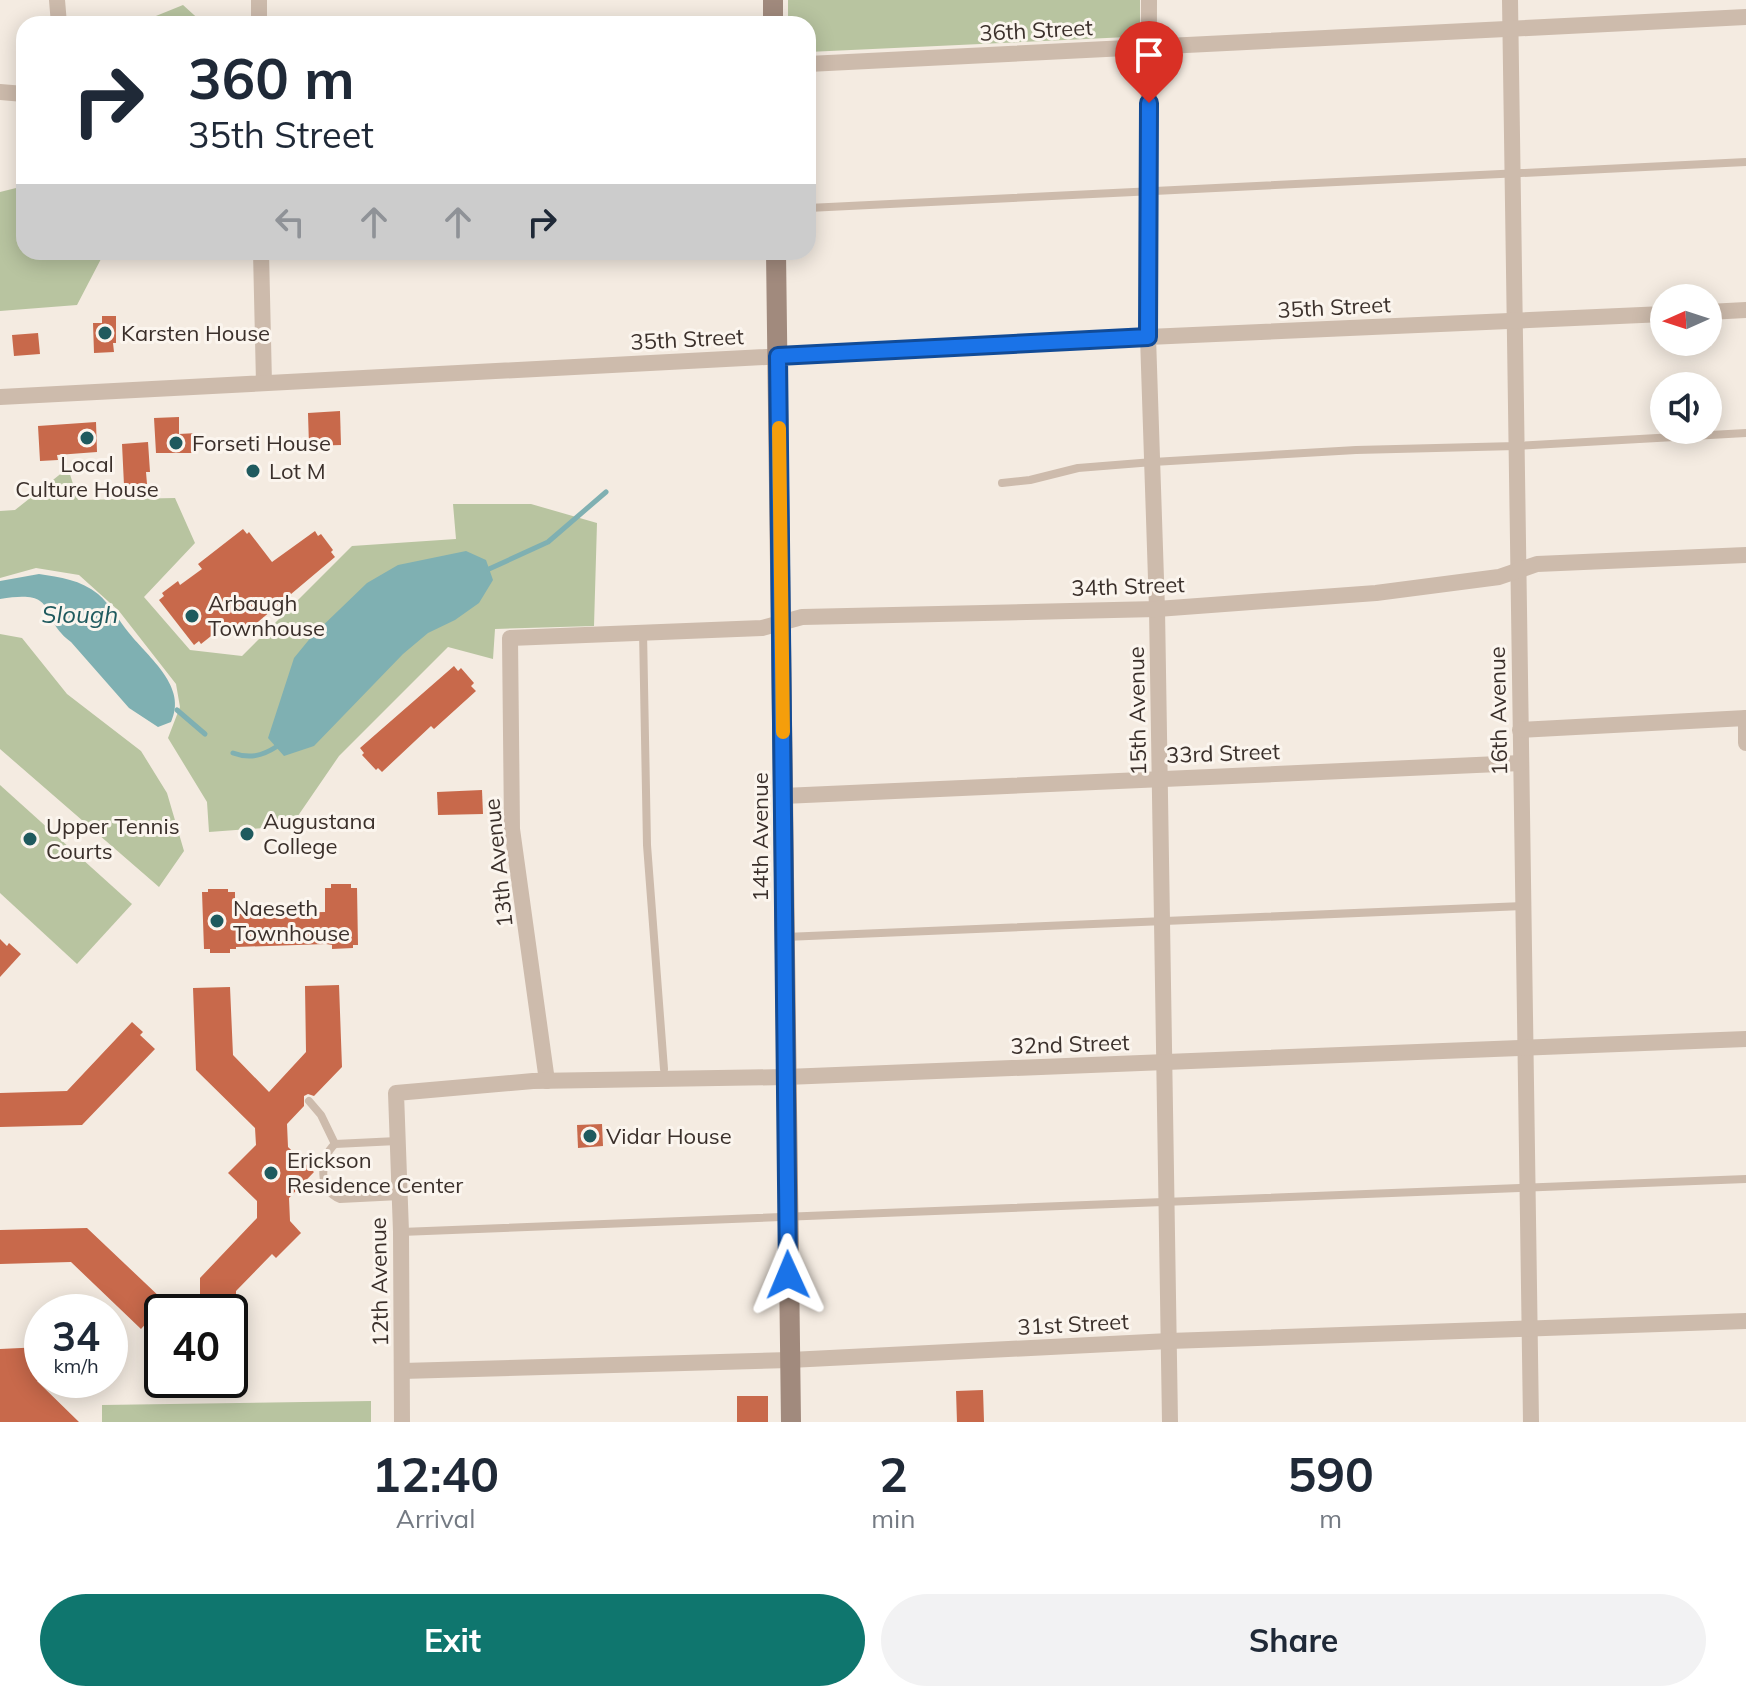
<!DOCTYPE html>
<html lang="en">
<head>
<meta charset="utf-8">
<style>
  :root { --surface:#fff; --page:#f2f2f3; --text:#1f2937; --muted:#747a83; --accent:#0f766e }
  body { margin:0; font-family:Mulish,sans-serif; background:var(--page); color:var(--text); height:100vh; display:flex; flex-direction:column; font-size:30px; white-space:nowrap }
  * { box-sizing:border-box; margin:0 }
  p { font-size:26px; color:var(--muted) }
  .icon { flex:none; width:44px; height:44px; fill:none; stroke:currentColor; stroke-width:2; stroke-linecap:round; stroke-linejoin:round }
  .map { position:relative; height:1422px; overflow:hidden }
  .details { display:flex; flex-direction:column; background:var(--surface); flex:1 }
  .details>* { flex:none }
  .guide { position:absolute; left:16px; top:16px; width:800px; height:244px; border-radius:24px; box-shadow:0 4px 20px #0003; background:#fff; color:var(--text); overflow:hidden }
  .needle { width:52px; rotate:267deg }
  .buttons { position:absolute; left:1650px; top:284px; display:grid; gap:16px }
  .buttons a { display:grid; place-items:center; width:72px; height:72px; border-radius:50%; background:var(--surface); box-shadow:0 4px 20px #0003; font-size:40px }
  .speed { position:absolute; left:24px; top:1294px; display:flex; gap:16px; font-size:40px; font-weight:700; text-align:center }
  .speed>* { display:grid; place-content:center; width:104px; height:104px; border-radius:50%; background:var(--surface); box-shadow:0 4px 20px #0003; line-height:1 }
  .speed small { font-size:20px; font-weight:400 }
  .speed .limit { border:4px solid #111; border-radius:12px; background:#fff; color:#111 }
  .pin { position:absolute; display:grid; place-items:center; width:68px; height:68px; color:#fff; margin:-82px -34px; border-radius:50% 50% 50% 0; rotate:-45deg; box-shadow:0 0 8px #0007 }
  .pin .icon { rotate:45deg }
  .me { position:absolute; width:88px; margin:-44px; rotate:359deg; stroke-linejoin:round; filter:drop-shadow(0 0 6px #0008) }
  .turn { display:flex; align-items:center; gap:28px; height:168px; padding:0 40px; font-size:36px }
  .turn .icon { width:104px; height:104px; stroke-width:2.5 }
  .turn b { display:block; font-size:56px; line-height:68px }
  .lanes { display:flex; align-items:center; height:76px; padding:0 40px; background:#0003; justify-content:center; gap:40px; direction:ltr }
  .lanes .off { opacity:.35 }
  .eta { display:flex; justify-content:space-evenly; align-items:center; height:136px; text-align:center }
  .eta b { font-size:48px; font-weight:700; line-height:56px }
  .action { display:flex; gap:16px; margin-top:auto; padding:16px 40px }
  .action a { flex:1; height:92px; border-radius:48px; background:var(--accent); color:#fff; font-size:32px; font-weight:700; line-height:92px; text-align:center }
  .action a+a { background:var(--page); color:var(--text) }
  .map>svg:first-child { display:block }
  .green { fill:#b8c4a0 }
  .water { fill:#7fb0b2 }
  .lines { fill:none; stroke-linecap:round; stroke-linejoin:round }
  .stream { stroke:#7fb0b2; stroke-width:5 }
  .building { fill:#c8694b }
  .lane { stroke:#cdbbac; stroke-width:8 }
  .street { stroke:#cdbbac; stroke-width:16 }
  .secondary { stroke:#a18a7d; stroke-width:20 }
  .route-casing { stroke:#114b97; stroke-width:20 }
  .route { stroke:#1a73e8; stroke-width:14 }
  .slow { stroke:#f59e0b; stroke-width:14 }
  .poi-dot { fill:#1f5a5e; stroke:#fbf5ee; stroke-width:3 }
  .labels { text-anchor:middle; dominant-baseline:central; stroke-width:6; stroke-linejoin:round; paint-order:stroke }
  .street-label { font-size:22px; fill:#3b302b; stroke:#fbf5ee }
  .poi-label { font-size:22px; fill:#3b302b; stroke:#fbf5ee; text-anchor:start }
  .water-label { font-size:24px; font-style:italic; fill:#1f5a5e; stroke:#fbf5ee }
</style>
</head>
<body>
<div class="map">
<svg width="1746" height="1422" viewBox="0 0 1746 1422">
  <rect width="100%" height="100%" fill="#f4ebe1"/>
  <g class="green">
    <path d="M788,0H1140V28L1136,35L1128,37L808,52V24H788Z"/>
    <path d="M183,5L204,24H123L151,18Z"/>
    <path d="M24,186V252H110L102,257L77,305L0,311V192Z"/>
    <path d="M68,468L78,500L175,498L195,543L144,597L190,650L242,656L352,546L456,539L453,504H531L597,523L594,626L495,629L493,659L448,647L339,756L291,826L209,832L207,802L168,738L180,707L176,684L119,611L79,575L36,568L0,578V511L15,510Z"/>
    <path d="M0,634L22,638L67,694L141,751L167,793L184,851L159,887L0,749Z"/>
    <path d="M0,785L132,904L77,964L0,893Z"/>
    <path d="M371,1401V1422H102V1405Z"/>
  </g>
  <g class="water">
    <path d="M466,551L486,560L493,580L479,603L455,620L428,633L403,654L314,746L284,756L268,738L294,658L312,636L367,583L398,565Z"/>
    <path d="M39,574C60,577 81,580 98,594C110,604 119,621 129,633C149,658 188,687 171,722L158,727L129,708L71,642C36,616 62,589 0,599V581Z"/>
  </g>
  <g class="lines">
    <g class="stream">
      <path d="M489,569L548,542L606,492"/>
      <path d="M177,710L205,734"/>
      <path d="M233,753C249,759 262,756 276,747"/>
    </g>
  </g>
  <g class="building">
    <path d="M102,316H116V343H113L114,352L94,353L93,323H102Z"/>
    <path d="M38,333L40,354L14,356L12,335Z"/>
    <path d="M340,411L341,445L309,446L308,413Z"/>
    <path d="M179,417V434L197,433L198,453H156L154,418Z"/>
    <path d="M96,422L97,452L57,455L58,460L40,461L38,426Z"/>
    <path d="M148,442L150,472H146L147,484L124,485L122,444Z"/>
    <path d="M243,529L247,534L249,532L272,562L315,531L318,536L321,534L333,550L331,552L335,557L239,638L225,625L201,644L199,641L194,645L159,600L164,596L162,593L178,581L180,585L202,569L198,564Z"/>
    <path d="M454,666L458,671L461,668L474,683L471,686L476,691L434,729L431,726L382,772L378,768L376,770L362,755L364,753L360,748Z"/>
    <path d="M482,790L483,814L438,815L437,792Z"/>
    <path d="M331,884H351V888H357L358,945H353V948L332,949V945L326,944L236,947V949H230V953H210V949H204L202,892H208V889H228V892H235V914L325,912V888H331Z"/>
    <path d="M0,939L7,946L9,943L21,954L0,977Z"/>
    <path d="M339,985L342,1067L314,1096L308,1094L304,1096V1106L287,1124L288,1147L314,1172L289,1198L290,1221L301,1233L276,1258L272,1254L236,1291V1312H200V1278L257,1218V1201L228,1173L256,1145L255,1128L196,1070L193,988L230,987L233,1055L269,1092L306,1052L305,986Z"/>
    <path d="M132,1022L143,1032L140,1035L155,1049L82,1125L0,1127V1093L67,1091Z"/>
    <path d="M602,1124L603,1146L578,1148L577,1125Z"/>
    <path d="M87,1228L163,1300L149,1315L152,1317L141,1329L71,1262L0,1264V1230Z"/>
    <path d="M42,1347V1381H37L79,1422H0V1349Z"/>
    <path d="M983,1390L984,1422H957L956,1391Z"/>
    <rect x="737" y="1396" width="31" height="26"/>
  </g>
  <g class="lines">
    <g class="lane">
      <path d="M808,208L1746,162"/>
      <path d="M1002,483L1030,480L1078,468L1153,462L1356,450L1516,446L1746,433"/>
      <path d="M643,631L647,845L664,1069"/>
      <path d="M785,937L1523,906"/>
      <path d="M309,1101L321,1115L335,1144"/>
      <path d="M397,1141L335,1144C319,1158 318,1191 340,1199L400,1196"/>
      <path d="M401,1232L1746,1179"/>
    </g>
    <g class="street">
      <path d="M57,0L59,24"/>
      <path d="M1149,0L1148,337L1157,609L1170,1422"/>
      <path d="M1510,0L1531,1422"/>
      <path d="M259,24V0"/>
      <path d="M808,64L1746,17"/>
      <path d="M0,92L24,94"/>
      <path d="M261,252L264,383"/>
      <path d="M1708,312L1746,310"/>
      <path d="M0,397L1148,337L1664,314"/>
      <path d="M1746,718V743"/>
      <path d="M1520,730L1746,718"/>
      <path d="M783,796L1521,763"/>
      <path d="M547,1081L512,829L510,638L762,628L802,617L1157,609L1376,593L1499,577L1537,564L1746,555"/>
      <path d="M402,1371L790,1360L1169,1341L1746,1321"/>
      <path d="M402,1422L401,1232L396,1093L533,1081L786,1077L1746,1039"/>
    </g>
    <g class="secondary">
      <path d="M773,0V24"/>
      <path d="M776,252L791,1422"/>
    </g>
  </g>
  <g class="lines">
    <defs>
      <path id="route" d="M788,1275L778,356L1148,337L1149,103"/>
    </defs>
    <use href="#route" class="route-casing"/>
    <use href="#route" class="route"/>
    <path class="slow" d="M779,428L783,732"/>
  </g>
  <g class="poi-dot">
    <circle cx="105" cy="333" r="8"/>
    <circle cx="87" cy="438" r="8"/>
    <circle cx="176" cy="443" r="8"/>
    <circle cx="253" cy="471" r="8"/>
    <circle cx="192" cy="616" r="8"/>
    <circle cx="247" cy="834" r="8"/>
    <circle cx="30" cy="839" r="8"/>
    <circle cx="217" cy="921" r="8"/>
    <circle cx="590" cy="1136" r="8"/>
    <circle cx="271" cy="1173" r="8"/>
  </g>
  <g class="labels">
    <g class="street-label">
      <text transform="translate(1036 30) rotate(-3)">36th Street</text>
      <text transform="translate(1334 307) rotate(-3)">35th Street</text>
      <text transform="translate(687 339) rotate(-3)">35th Street</text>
      <text transform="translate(1128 586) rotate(-2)">34th Street</text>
      <text transform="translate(1137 711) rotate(-91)">15th Avenue</text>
      <text transform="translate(1498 711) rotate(-91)">16th Avenue</text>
      <text transform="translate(1223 753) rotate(-2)">33rd Street</text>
      <text transform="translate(760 837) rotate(-90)">14th Avenue</text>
      <text transform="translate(498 863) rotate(-96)">13th Avenue</text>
      <text transform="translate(1070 1044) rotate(-2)">32nd Street</text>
      <text transform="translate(379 1282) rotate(-91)">12th Avenue</text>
      <text transform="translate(1073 1324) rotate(-3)">31st Street</text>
    </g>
    <g class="poi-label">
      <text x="121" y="333">Karsten House</text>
      <text x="192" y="443">Forseti House</text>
      <text x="87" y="464" text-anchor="middle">Local<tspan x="87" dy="25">Culture House</tspan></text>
      <text x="269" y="471">Lot M</text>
      <text x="208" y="603">Arbaugh<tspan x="208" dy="25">Townhouse</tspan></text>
      <text x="263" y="821">Augustana<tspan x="263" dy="25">College</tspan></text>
      <text x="46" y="826">Upper Tennis<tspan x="46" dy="25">Courts</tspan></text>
      <text x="233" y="908">Naeseth<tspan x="233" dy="25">Townhouse</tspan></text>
      <text x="606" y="1136">Vidar House</text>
      <text x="287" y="1160">Erickson<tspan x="287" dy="25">Residence Center</tspan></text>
    </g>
    <g class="water-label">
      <text x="80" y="614">Slough</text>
    </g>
  </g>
</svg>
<div class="buttons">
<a><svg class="needle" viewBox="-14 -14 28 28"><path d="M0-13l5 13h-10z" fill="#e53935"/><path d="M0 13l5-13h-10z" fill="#747a83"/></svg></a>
<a><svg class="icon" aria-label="sound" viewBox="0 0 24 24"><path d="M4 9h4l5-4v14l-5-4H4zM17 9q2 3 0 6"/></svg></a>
</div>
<div class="speed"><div>34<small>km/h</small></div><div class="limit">40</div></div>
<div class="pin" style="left:1149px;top:103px;background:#d93025"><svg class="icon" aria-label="arrive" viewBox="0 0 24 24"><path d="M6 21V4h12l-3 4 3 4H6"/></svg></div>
<svg class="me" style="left:788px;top:1275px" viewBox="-20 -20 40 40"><path d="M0-17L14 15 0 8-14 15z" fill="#1a73e8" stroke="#fff" stroke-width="4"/></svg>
<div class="guide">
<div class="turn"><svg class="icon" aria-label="right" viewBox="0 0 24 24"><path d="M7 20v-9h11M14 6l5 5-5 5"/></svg><div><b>360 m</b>35th Street</div></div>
<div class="lanes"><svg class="icon off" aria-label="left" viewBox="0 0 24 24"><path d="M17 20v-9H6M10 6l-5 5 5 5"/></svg><svg class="icon off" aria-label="ahead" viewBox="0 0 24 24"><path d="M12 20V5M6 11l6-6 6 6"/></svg><svg class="icon off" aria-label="ahead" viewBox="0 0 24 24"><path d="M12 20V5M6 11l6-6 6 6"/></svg><svg class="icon" aria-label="right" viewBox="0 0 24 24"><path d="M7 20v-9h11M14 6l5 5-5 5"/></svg></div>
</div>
</div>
<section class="details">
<div class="eta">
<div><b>12:40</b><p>Arrival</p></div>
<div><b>2</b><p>min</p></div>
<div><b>590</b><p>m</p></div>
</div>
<div class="action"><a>Exit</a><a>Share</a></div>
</section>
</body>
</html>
